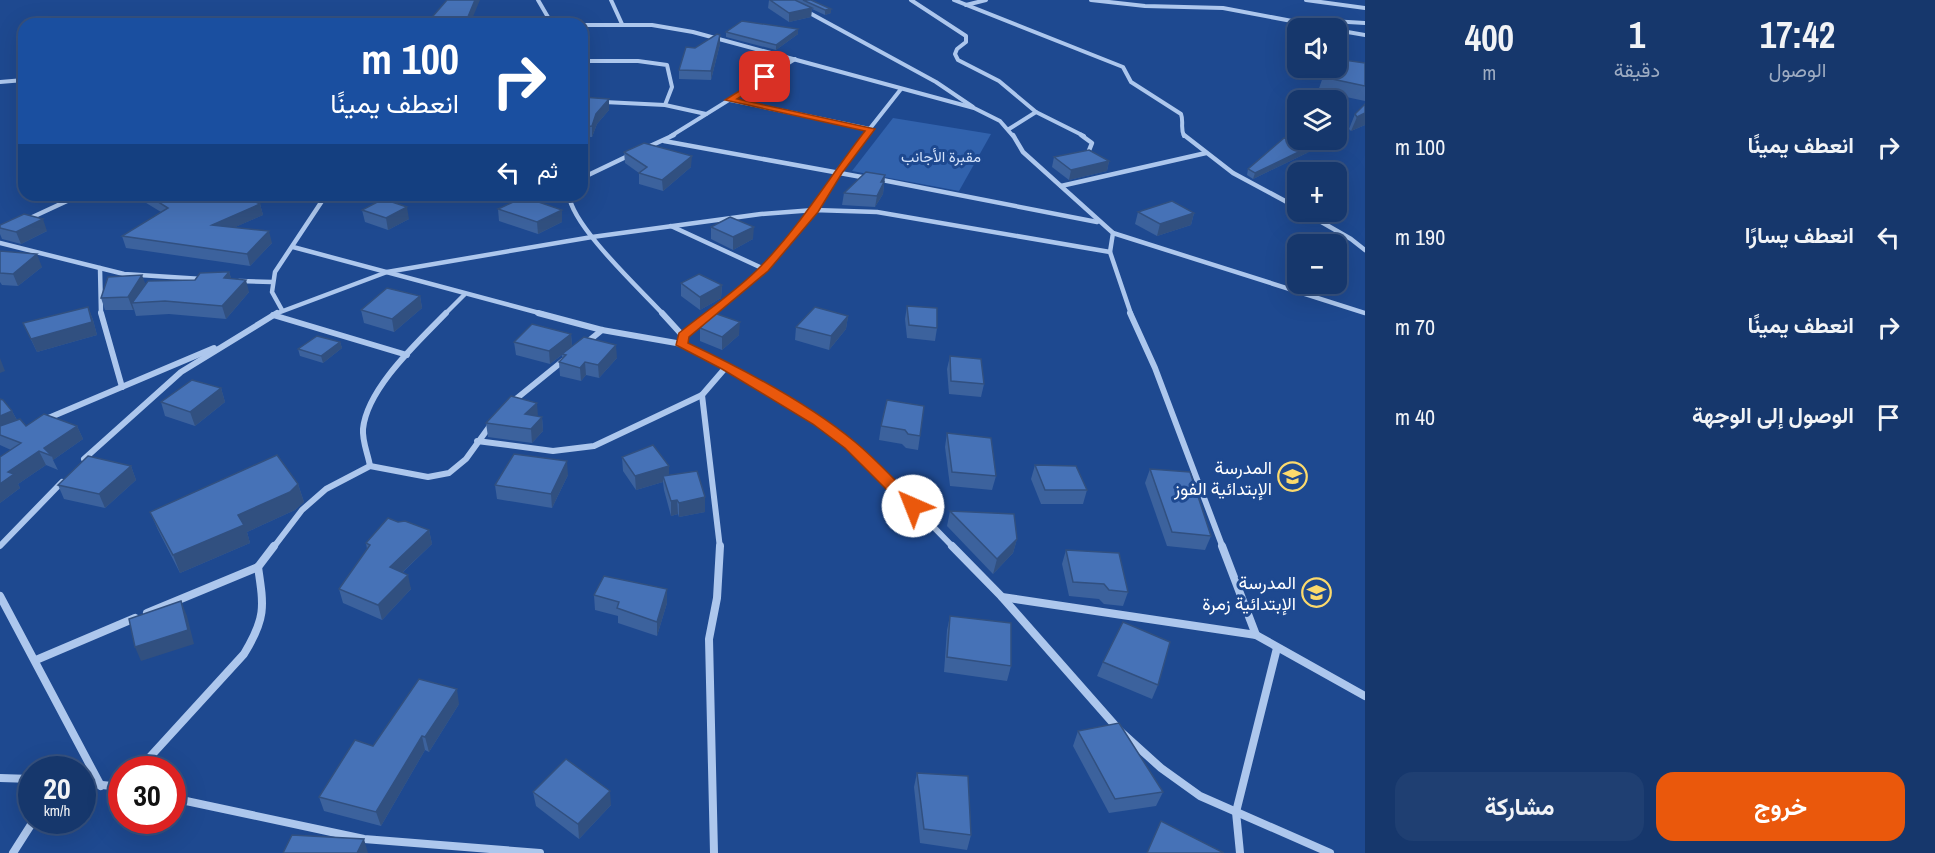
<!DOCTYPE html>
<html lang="ar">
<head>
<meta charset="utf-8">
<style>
  :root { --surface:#16376c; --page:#1f3f72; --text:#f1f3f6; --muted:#9eacc2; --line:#35517f; --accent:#ea580c }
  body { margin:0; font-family:"Archivo Narrow",Vazirmatn,sans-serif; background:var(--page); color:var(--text); direction:rtl; height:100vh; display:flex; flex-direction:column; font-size:22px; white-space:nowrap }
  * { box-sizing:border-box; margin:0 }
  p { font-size:20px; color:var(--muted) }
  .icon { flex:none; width:33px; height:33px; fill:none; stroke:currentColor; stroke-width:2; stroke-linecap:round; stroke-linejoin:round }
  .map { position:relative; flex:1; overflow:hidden; direction:ltr }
  .sheet { display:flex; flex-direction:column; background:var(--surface); width:570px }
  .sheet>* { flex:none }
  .banner { position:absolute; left:18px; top:18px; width:570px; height:183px; border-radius:18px; box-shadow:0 6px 24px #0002,0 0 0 2px var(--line); direction:rtl; background:#1a4fa0; color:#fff; overflow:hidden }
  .controls { position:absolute; left:1287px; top:18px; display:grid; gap:12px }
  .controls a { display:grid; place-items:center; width:60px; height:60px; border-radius:12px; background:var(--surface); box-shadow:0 6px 24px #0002,0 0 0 2px var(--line); font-size:30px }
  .speed { position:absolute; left:18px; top:756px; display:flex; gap:12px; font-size:30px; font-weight:700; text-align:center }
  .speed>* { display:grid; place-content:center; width:78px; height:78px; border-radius:50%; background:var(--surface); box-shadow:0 6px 24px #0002,0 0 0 2px var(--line); line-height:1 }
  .speed small { font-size:15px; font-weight:400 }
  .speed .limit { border:9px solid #d22; background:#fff; color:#111 }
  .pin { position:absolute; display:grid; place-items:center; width:51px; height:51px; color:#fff; margin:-26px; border-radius:12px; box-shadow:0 3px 9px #0006 }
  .me { position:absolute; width:66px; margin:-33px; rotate:316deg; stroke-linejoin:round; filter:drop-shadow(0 0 4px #0008) }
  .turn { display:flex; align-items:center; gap:21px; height:126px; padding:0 30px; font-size:27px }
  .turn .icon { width:78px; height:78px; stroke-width:2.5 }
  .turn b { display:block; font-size:42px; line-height:51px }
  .then { display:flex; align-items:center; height:57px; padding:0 30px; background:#0003; gap:12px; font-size:22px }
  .eta { display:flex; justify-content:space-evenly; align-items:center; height:102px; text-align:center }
  .eta b { font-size:36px; font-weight:700; line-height:42px }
  .button { display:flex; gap:12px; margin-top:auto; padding:12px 30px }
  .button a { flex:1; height:69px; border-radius:18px; background:var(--accent); color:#fff; font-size:24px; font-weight:700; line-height:69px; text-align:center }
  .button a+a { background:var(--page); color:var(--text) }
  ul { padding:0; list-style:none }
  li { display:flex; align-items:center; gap:18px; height:90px; padding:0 30px }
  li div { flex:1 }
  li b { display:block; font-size:22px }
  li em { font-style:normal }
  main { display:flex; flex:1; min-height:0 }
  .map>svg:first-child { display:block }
  .green { fill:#3162ad }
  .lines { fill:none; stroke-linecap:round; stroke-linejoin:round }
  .street-far3 { stroke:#adc7ed; stroke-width:4 }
  .street-far2 { stroke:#adc7ed; stroke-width:4.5 }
  .street-far1 { stroke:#adc7ed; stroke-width:6 }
  .street { stroke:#adc7ed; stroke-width:8 }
  .wall { fill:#3c629d }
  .shaded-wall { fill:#315080 }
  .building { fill:#4672b7; stroke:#315080; stroke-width:1.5 }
  .route { fill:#ea580c; stroke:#983908; stroke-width:1.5 }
  .labels { text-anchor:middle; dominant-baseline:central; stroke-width:6; stroke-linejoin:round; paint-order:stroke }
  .far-park-label { font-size:15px; fill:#d3e2fa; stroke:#1e4990 }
  .poi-label { font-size:18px; fill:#fff; stroke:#1e4990; text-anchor:end }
</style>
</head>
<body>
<main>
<section class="sheet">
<div class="eta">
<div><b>17:42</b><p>الوصول</p></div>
<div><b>1</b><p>دقيقة</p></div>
<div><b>400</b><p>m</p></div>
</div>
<ul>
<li><svg class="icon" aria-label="right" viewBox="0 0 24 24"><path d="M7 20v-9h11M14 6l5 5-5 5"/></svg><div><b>انعطف يمينًا</b></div><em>100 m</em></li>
<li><svg class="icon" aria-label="left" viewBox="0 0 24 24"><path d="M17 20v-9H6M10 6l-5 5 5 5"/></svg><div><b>انعطف يسارًا</b></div><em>190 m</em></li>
<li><svg class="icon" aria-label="right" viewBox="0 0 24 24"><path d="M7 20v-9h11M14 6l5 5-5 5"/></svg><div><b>انعطف يمينًا</b></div><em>70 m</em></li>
<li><svg class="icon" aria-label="arrive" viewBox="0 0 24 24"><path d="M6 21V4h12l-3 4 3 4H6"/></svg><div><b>الوصول إلى الوجهة</b></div><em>40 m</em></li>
</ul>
<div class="button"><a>خروج</a><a>مشاركة</a></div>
</section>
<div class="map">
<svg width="1365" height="853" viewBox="0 0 1365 853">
  <rect width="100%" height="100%" fill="#1e4990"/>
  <path class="green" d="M893,118L991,134L959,191L852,171Z"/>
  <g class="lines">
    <g class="street-far3">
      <path d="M538,0L552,24"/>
      <path d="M611,0L622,24"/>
      <path d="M911,0L966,36V42L957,49L955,54L958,60L999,81L1036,112L1009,129"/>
      <path d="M954,0L1123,67L1131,82L1181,114C1184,122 1180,128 1184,136"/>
      <path d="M1091,0L1145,6L1223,8L1329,28"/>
      <path d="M1306,0L1365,8"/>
      <path d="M966,5L986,0"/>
      <path d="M806,11L936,82L973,107"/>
      <path d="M1297,19L1365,23"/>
      <path d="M582,25H652L693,32L974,108L1000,121L1013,136"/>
      <path d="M1336,30L1365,35"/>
      <path d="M582,61H638L667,65L672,87L665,105"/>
      <path d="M0,82L24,80"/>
      <path d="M730,100L870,129"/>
      <path d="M604,102L665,105L706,114"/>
      <path d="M1036,112L1084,136"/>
      <path d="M671,136L795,59"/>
      <path d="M864,136L901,89"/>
    </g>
    <g class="street-far2">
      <path d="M1013,135L1023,152L1113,233L1110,252L1131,314"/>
      <path d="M1081,135L1092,143L1088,153L1090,155"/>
      <path d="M1184,135L1233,173L1298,208"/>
      <path d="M664,141L867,178"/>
      <path d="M648,147L674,135"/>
      <path d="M582,178L630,155"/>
      <path d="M877,179L1097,222"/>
      <path d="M1061,186L1206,153"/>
      <path d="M569,195C572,226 640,289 663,314"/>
      <path d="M1304,212L1351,239L1365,250"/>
      <path d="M26,220L80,195"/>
      <path d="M671,226L764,269"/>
      <path d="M1113,233L1365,313"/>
      <path d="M0,243L124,274L202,279"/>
      <path d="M293,247L543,314"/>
      <path d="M100,268L101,314"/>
      <path d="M239,281L272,282"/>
      <path d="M282,310L272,292L275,272L326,195"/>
      <path d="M275,314L387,272L592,237L761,214L814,210L877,212L1110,252"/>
      <path d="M445,314L464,295"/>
      <path d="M709,314L764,269L814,210L837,172L866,135"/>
    </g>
    <g class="street-far1">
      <path d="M101,313L122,387"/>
      <path d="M538,313L602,330L682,344L727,366L818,421L850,445L880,472L954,548"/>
      <path d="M662,313L683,336"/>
      <path d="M1130,313L1155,368L1223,548"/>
      <path d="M273,315L407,355"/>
      <path d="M586,343L602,330"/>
      <path d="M682,344L683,336L711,313"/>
      <path d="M702,395L720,548"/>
      <path d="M511,403L564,360"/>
      <path d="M46,419L214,348"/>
      <path d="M477,441L553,451L594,446L702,395L727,366"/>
      <path d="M84,459L181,372L277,313"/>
      <path d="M370,466C368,454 362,441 363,429C367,388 419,341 446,313"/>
      <path d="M0,546L62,482"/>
      <path d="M273,548L302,510L326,489L370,466L428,477L449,473L466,459L492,423"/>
    </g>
    <g class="street">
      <path d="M952,546L1002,597L1256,635"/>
      <path d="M1222,546L1256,635L1365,696"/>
      <path d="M0,596L101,786"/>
      <path d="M1002,597L1120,731L1161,768L1200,796L1330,853"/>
      <path d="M147,613L258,567L274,546"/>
      <path d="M36,660L135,618"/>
      <path d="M138,770L244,654C266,618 264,607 258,567"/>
      <path d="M0,778L32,779"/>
      <path d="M82,783L122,787"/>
      <path d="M172,798L364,839L540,853"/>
      <path d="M13,853L34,820"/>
      <path d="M714,853L709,639L717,598L720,546"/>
      <path d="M1240,853L1236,812L1277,648"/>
    </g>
  </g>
  <g class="wall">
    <path d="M769,0H811L831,9V13L825,15L812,9L811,17L789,22L768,8Z"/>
    <path d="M726,32L798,34L776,50L726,37Z"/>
    <path d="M720,44L711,80L679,79V70L695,48Z"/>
    <path d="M1365,63V101L1318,91L1323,77Z"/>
    <path d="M582,97L609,110L597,124L592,137H582Z"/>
    <path d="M1365,104V125L1351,131L1349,129L1355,114Z"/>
    <path d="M624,152L691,167L663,191L639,184V173L625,163Z"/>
    <path d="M1309,152L1253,179L1247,175L1248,169Z"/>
    <path d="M1054,157L1109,161L1107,171L1069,180L1052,167Z"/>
    <path d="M885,175L883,194L875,207L842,205L844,193Z"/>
    <path d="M133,195H240L260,204L263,215L235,227L272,243L250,266L126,248L122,236L161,212Z"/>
    <path d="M498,209L562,210V222L538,234L499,221Z"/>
    <path d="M362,210L409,219L388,230L365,222Z"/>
    <path d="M1138,212L1194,213L1191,225L1157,236L1135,224Z"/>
    <path d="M0,225L47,231L21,244L2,239L0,234Z"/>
    <path d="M711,227L753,239L733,250L711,239Z"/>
    <path d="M0,251L42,267L18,286L2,285L0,282Z"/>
    <path d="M229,272L231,278L249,292L226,319L169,314L136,316L134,309L133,310H105L101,298L145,284L195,280Z"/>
    <path d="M681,283L722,285L721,298L700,310L681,296Z"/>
    <path d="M420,296L422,308L394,332L364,323L361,310Z"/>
    <path d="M907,306L937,328L935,341L907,338L905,319Z"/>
    <path d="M88,307L93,320L97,335L37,352L23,323Z"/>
    <path d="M848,316L846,329L829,350L795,340L796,327Z"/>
    <path d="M700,328L739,335L722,350L700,341Z"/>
    <path d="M571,334L572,346L617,358L599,378L586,375L581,381L560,376L559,362L562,359V355L550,364L516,355L514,342Z"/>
    <path d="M340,342L342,348L323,363L300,356L298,349Z"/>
    <path d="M950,356L984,384L981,397L949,394L947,369Z"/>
    <path d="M221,388L225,402L195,426L165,416L161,402Z"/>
    <path d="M0,399L12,411L17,420L26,426H77L83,439L53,460L58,470L46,465L18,484L20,488L0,503L11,450L0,445Z"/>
    <path d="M887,400L920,436L918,450L906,448L902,444L879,440L881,426Z"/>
    <path d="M538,417H542L543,431L532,443L488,437L486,423Z"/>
    <path d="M947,433L996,476L992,490L950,486L945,447Z"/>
    <path d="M622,457L669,475L705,497V512L679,517L678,514L671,516L664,490L663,482L636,490L623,471Z"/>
    <path d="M1035,465L1087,490L1083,504H1041L1031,479Z"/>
    <path d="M131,466L136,480L105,508L64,499L58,485Z"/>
    <path d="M1150,469L1211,536L1205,550L1167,546L1145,483Z"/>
    <path d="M568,475L552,508L497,499L495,485Z"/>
    <path d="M298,484L304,502L295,510L247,532L250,543L180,573L158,530L150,512Z"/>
    <path d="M950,511L1017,539L1013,553L993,574L947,526Z"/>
    <path d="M429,530L432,544L403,572L411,589L382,620L343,603L339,589L367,549L366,543Z"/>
    <path d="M1066,550L1128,592L1123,606L1104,604L1099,599L1069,596L1062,564Z"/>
    <path d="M594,595L667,603L657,636L618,623V616L595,610Z"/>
    <path d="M950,616L1011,666L1007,681L944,672L947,630Z"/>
    <path d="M1103,662L1158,685L1152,699L1097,676Z"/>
    <path d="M459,704L429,752L425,750L381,826L324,811L319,797L373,746Z"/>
    <path d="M1078,731L1163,792L1156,806L1109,813L1073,746Z"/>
    <path d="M917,773L971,835L967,850L920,843L914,787Z"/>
    <path d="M533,792L611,805L579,839L536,806Z"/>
  </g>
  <g class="shaded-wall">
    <path d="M475,0H480L470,24H465Z"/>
    <path d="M812,8L811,17L789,22V13Z"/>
    <path d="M831,9V13L825,15V10Z"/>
    <path d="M798,29V34L776,50V45Z"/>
    <path d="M720,35V44L711,80V71Z"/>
    <path d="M609,99V110L597,124L592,137V126L596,114Z"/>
    <path d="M1365,113V125L1351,131L1357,117Z"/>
    <path d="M1311,146L1309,152L1253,179L1255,173Z"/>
    <path d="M692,156L691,167L663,191L662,180Z"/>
    <path d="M1109,161L1107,171L1069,180L1071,170Z"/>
    <path d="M885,175L883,194L875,207L877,196L881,182Z"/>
    <path d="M260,204L263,215L215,236L212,225Z"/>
    <path d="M407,207L409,219L388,230L386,218Z"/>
    <path d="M562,210V222L538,234L537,222Z"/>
    <path d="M1194,213L1191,225L1157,236L1160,224Z"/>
    <path d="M43,219L47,231L21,244L16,232Z"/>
    <path d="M754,227L753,239L733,250V237Z"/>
    <path d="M269,231L272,243L250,266L247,254Z"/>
    <path d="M37,254L42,267L18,286L13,274Z"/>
    <path d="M229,272L233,284L224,278Z"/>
    <path d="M142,275L147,288L132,303L134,309L133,310L128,297Z"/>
    <path d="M246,280L249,292L226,319L222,306Z"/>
    <path d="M722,285L721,298L700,310V297Z"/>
    <path d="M420,296L422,308L394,332L392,319Z"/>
    <path d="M88,307L93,320L97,335L37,352L31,339Z"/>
    <path d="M848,316L846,329L829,350L831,336Z"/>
    <path d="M740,322L739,335L722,350V337Z"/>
    <path d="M571,334L572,347L550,364L549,351Z"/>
    <path d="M340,342L342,348L323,363L321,356Z"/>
    <path d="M616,345L617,358L599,378L598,365Z"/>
    <path d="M0,358L5,371L0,373Z"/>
    <path d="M585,362L586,375L581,381L580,368Z"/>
    <path d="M221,388L225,402L195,426L190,412Z"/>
    <path d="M537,403L538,416L525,414Z"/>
    <path d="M12,411L19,424L0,433V416Z"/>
    <path d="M542,417L543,431L532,443L531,429Z"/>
    <path d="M77,426L83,439L53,460L52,456L44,448Z"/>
    <path d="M39,451L46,465L18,484L20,488L0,503V484L8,472Z"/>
    <path d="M567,461L568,475L552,508L551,494Z"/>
    <path d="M131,466L136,480L105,508L99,494Z"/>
    <path d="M669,466V480L663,476V482L636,490L635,476Z"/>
    <path d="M298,484L304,502L295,510L247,532L250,543L180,573L173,555L238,515Z"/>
    <path d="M705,497V512L679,517V503Z"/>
    <path d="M677,500L678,514L671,516V501Z"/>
    <path d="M429,530L432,544L393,581L390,567Z"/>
    <path d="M1017,539L1013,553L993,574L997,559Z"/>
    <path d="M408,575L411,589L382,620L378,605Z"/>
    <path d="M667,589V603L657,636V622Z"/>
    <path d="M181,601L187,616L194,644L141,661L135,647Z"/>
    <path d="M457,689L459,704L429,752L425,737Z"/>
    <path d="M422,736L425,750L381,826L376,812Z"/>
    <path d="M610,791L611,805L579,839L578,824Z"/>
    <path d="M364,839L368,853H357Z"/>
  </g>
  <g class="building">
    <path d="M447,0H475L465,24H426Z"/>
    <path d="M770,0H795L812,8L789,13Z"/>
    <path d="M803,0H811L831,9L825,10Z"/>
    <path d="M742,21L798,29L776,45L726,32Z"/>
    <path d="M717,34L720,35L711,71L679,70L686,47L695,48Z"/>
    <path d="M1344,60L1365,63V86L1323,77L1335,68H1336V66Z"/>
    <path d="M582,97L609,99L596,114L592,126L582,127Z"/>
    <path d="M1365,104V113L1357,117L1355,114Z"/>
    <path d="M1284,138L1311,146L1255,173L1248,169Z"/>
    <path d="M644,143L692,156L662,180L639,173L647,167L624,152Z"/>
    <path d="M1089,150L1109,161L1071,170L1054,157Z"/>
    <path d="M866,172L885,175L881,182H884L877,196L844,193Z"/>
    <path d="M147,195H240L260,204L212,225L269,231L247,254L122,236L168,208Z"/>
    <path d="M524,197L562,210L537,222L498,209Z"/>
    <path d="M383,199L407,207L386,218L362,210Z"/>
    <path d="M1172,201L1194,213L1160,224L1138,212Z"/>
    <path d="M24,214L43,219L16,232L0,228V225Z"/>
    <path d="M730,217L754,227L733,237L711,227Z"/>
    <path d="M0,251L37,254L13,274L0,273Z"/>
    <path d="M224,272H229L224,278L246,280L222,306L165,301L132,303L148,281L195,280L200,273Z"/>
    <path d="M699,274L722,285L700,297L681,283Z"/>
    <path d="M142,275L128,297L101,298L108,277Z"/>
    <path d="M387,288L420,296L392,319L361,310Z"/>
    <path d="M907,306L937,308V328L909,325Z"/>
    <path d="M88,307L92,322L31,339L23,323Z"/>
    <path d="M815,307L848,316L831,336L796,327Z"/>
    <path d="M714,313L740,322L722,337L700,328Z"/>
    <path d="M532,324L571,334L549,351L514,342Z"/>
    <path d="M317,336L340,342L321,356L298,349Z"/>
    <path d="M584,337L616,345L598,365L585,362L580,368L559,362L566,355L562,354Z"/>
    <path d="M950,356L981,359L984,384L951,381Z"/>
    <path d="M192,380L221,388L190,412L161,402Z"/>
    <path d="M511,396L537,403L525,414L542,417L531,429L486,423Z"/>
    <path d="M0,399L3,400L12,411L0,416Z"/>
    <path d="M887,400L924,406L920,436L908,434L905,430L881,426Z"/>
    <path d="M44,414L77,426L44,448L52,456L39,451L8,472L14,474L0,484V457L21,443L0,435V426L20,419L26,426Z"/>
    <path d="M947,433L991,438L996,476L952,472Z"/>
    <path d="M653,445L669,466L635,476L622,457Z"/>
    <path d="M514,454L567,461L551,494L495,485Z"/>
    <path d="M277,455L298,484L290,492L238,515L244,525L173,555L150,512Z"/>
    <path d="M88,456L131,466L99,494L58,485Z"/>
    <path d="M1035,465L1076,466L1087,490H1045Z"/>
    <path d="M1150,469L1190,472L1211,536L1172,532Z"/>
    <path d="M697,471L705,497L679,503L677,500L671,501L663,476Z"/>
    <path d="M950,511L1014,514L1017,539L997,559Z"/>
    <path d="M388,518L398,522L405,521L429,530L390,567L408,575L378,605L339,589L370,545L366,543Z"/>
    <path d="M1066,550L1119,553L1128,592L1109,590L1104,584L1073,582Z"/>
    <path d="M604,576L667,589L657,622L617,608L619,602L594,595Z"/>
    <path d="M181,601L188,630L135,647L129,619Z"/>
    <path d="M950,616L1011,623V666L947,657Z"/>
    <path d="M1123,622L1170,642L1158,685L1103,662Z"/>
    <path d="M419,679L457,689L425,737L422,736L376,812L319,797L355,740L373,746Z"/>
    <path d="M1119,723L1163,792L1115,799L1078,731Z"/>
    <path d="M566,759L610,791L578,824L533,792Z"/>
    <path d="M917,773L968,776L971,835L924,829Z"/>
    <path d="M1161,821L1224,853H1147Z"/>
    <path d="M292,835L364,839L357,853H283Z"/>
  </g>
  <path class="route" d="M765,75L768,76V79L737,99L875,129L842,173L818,212L768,271L689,337L688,343C743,369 808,403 855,442C877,460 897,483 918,503L920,506L918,510H907L845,448L813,424L722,369L676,345L679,333C706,311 737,291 761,266C801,225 830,176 865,131L725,100Z"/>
  <defs>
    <symbol id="school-ring" viewBox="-11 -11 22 22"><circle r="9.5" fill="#1e4990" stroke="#fcda6c" stroke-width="1.5"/><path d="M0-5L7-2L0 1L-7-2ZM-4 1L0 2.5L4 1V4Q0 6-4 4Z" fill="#fcda6c"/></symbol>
  </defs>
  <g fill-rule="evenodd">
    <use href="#school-ring" x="1276" y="460" width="33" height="33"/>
    <use href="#school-ring" x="1300" y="576" width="33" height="33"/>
  </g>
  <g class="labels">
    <g class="far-park-label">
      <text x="941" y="156">مقبرة الأجانب</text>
    </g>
    <g class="poi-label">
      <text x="1272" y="467">المدرسة<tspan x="1272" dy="21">الإبتدائية الفوز</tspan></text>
      <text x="1296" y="582">المدرسة<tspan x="1296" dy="21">الإبتدائية زمرة</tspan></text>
    </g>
  </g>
</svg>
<div class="controls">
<a><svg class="icon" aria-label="sound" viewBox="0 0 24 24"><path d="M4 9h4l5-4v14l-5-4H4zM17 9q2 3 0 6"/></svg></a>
<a><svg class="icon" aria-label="layers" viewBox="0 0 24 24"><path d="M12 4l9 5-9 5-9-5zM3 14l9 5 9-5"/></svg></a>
<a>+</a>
<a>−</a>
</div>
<div class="speed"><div>20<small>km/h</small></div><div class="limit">30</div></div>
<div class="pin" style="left:765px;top:77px;background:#d93025"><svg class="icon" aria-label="arrive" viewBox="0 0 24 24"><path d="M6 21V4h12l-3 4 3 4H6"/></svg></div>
<svg class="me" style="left:913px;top:506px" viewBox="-20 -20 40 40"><circle r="19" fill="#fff"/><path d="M0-13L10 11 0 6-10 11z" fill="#ea580c"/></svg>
<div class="banner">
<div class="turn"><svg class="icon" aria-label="right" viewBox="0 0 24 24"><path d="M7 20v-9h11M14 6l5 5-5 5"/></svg><div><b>100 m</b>انعطف يمينًا</div></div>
<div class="then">ثم<svg class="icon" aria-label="left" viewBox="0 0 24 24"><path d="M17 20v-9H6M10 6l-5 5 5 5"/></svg></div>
</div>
</div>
</main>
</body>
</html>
